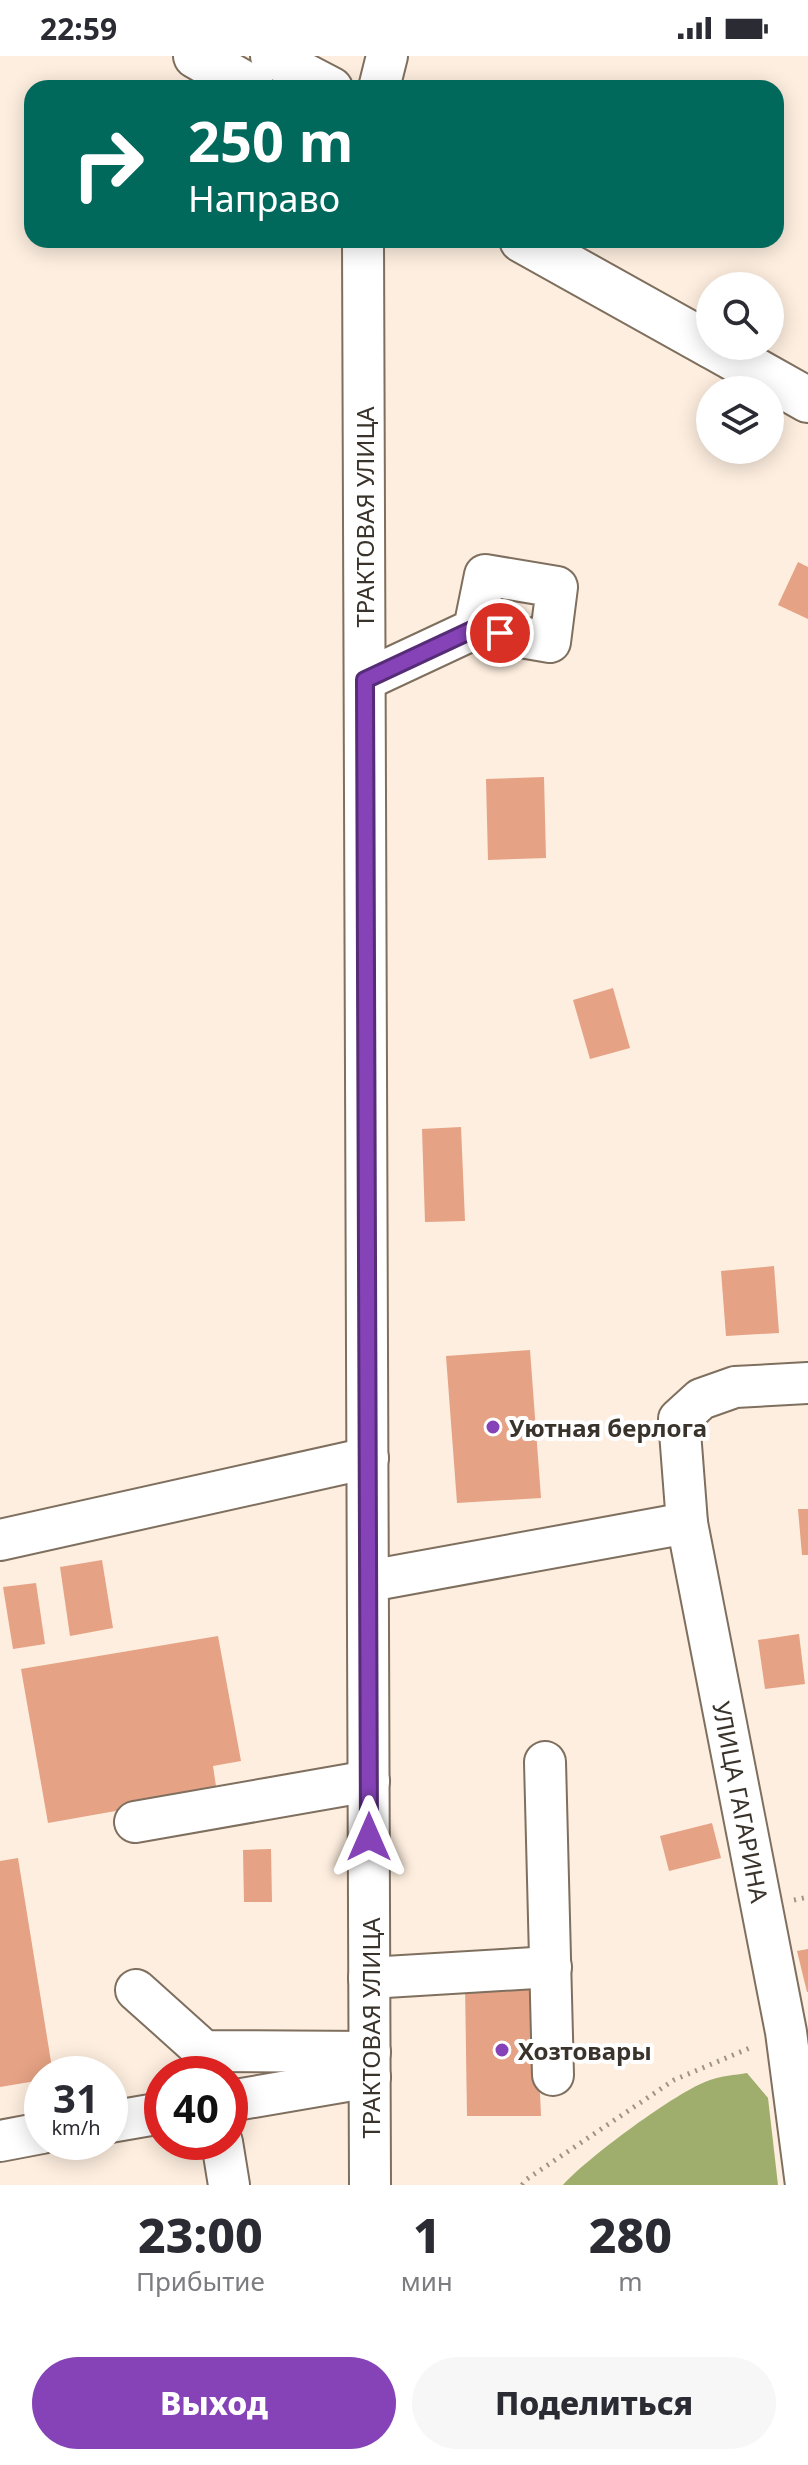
<!DOCTYPE html>
<html lang="ru">
<head>
<meta charset="utf-8">
<style>
  :root { --surface:#fff; --page:#f7f7f7; --text:#2b2b33; --muted:#7c7c81; --accent:#8543b7 }
  body { margin:0; font-family:"Noto Sans",sans-serif; background:var(--page); color:var(--text); height:100vh; display:flex; flex-direction:column; font-size:30px; white-space:nowrap }
  * { box-sizing:border-box; margin:0 }
  p { font-size:26px; color:var(--muted) }
  .icon { flex:none; width:44px; height:44px; fill:none; stroke:currentColor; stroke-width:2; stroke-linecap:round; stroke-linejoin:round }
  .map { position:relative; height:2129px; overflow:hidden }
  .drawer { display:flex; flex-direction:column; background:var(--surface); flex:1 }
  .drawer>* { flex:none }
  .banner { position:absolute; left:24px; top:24px; width:760px; height:168px; border-radius:24px; box-shadow:0 4px 20px #0003; background:#00695c; color:#fff; overflow:hidden }
  .tools { position:absolute; left:696px; top:216px; display:grid; gap:16px }
  .tools a { display:grid; place-items:center; width:88px; height:88px; border-radius:50%; background:var(--surface); box-shadow:0 4px 20px #0003; font-size:40px }
  .speed { position:absolute; left:24px; top:2000px; display:flex; gap:16px; font-size:40px; font-weight:700; text-align:center }
  .speed>* { display:grid; place-content:center; width:104px; height:104px; border-radius:50%; background:var(--surface); box-shadow:0 4px 20px #0003; line-height:1 }
  .speed small { font-size:20px; font-weight:400 }
  .speed .limit { border:12px solid #d22; background:#fff; color:#111 }
  .pin { position:absolute; display:grid; place-items:center; width:68px; height:68px; color:#fff; margin:-34px; border:4px solid #fff; border-radius:50%; box-shadow:0 2px 8px #0007 }
  .me { position:absolute; width:88px; margin:-44px; rotate:0deg; stroke-linejoin:round; filter:drop-shadow(0 0 6px #0008) }
  .turn { display:flex; align-items:center; gap:28px; height:168px; padding:0 32px; font-size:36px }
  .turn .icon { width:104px; height:104px; stroke-width:2.5 }
  .turn b { display:block; font-size:56px; line-height:68px }
  .eta { display:flex; justify-content:space-evenly; align-items:center; height:136px; text-align:center }
  .eta b { font-size:48px; font-weight:800; line-height:56px }
  .cta { display:flex; gap:16px; margin-top:auto; padding:16px 32px }
  .cta a { flex:1; height:92px; border-radius:48px; background:var(--accent); color:#fff; font-size:32px; font-weight:800; line-height:92px; text-align:center }
  .cta a+a { background:var(--page); color:var(--text) }
  .status { display:flex; justify-content:space-between; align-items:center; height:56px; padding:0 40px; background:var(--surface); direction:ltr }
  .status svg { height:22px; fill:currentColor }
  .map>svg:first-child { display:block }
  .water { fill:#9fae6c }
  .building { fill:#e5a284 }
  .lines { fill:none; stroke-linecap:round; stroke-linejoin:round }
  .minor-casing { stroke:#7f6f5e; stroke-width:44 }
  .major-casing { stroke:#7f6f5e; stroke-width:48 }
  .path { stroke:#9f9488; stroke-width:5; stroke-dasharray:2 6; stroke-linecap:butt }
  .minor { stroke:#fff; stroke-width:40 }
  .major { stroke:#fff; stroke-width:44 }
  .route-casing { stroke:#562c77; stroke-width:20 }
  .route { stroke:#8543b7; stroke-width:14 }
  .poi-dot { fill:#8543b7; stroke:#fff; stroke-width:3 }
  .labels { text-anchor:middle; dominant-baseline:central; stroke-width:8; stroke-linejoin:round; paint-order:stroke }
  .street-label { font-size:24px; fill:#3a332b; stroke:#fff }
  .poi-label { font-size:24px; font-weight:bold; fill:#3a332b; stroke:#fff; text-anchor:start }
</style>
</head>
<body>
<div class="status"><b>22:59</b><svg viewBox="0 0 49 12"><path d="M0 12V9h3v3zM5 12V6h3v6zM10 12V3h3v9zM15 12V0h3v12zM26 1h20v11H26zM47 4h2v5h-2z"/></svg></div>
<div class="map">
<svg width="808" height="2129" viewBox="0 0 808 2129">
  <rect width="100%" height="100%" fill="#fdeedf"/>
  <path class="water" d="M747,2017L768,2042L778,2129H563C586,2103 677,2035 710,2024C721,2020 735,2019 747,2017Z"/>
  <g class="building">
    <path d="M798,506L808,511V563L778,549Z"/>
    <path d="M544,721L546,802L488,804L486,723Z"/>
    <path d="M613,932L630,992L590,1003L573,944Z"/>
    <path d="M461,1071L465,1165L425,1166L422,1073Z"/>
    <path d="M774,1210L779,1277L726,1280L721,1215Z"/>
    <path d="M530,1294L541,1442L457,1447L446,1300Z"/>
    <path d="M798,1453H808V1499H802Z"/>
    <path d="M102,1504L113,1572L70,1580L60,1511Z"/>
    <path d="M36,1527L45,1588L13,1593L3,1531Z"/>
    <path d="M799,1578L805,1628L765,1633L758,1584Z"/>
    <path d="M218,1580L241,1705L213,1710L217,1737L48,1767L21,1613Z"/>
    <path d="M712,1767L721,1802L669,1815L660,1780Z"/>
    <path d="M271,1793L272,1846H244L243,1794Z"/>
    <path d="M18,1802L53,2018H42V2024L0,2031V1805Z"/>
    <path d="M808,1893V1936H807L797,1895Z"/>
    <path d="M535,1925L541,2060H467L465,1928Z"/>
  </g>
  <g class="lines">
    <defs>
      <g id="minor">
        <path d="M271,0L332,32"/>
        <path d="M379,32L387,0"/>
        <path d="M363,184L370,2129"/>
        <path d="M365,624L474,573L550,586L557,531L485,519L474,573"/>
        <path d="M0,1484L368,1402"/>
        <path d="M369,1525L687,1467"/>
        <path d="M545,1706L553,2019"/>
        <path d="M135,1766L369,1725"/>
        <path d="M369,1922L551,1911"/>
        <path d="M136,1934L204,1995L370,1996"/>
        <path d="M230,2045L370,2021"/>
        <path d="M110,2066L162,2057"/>
        <path d="M0,2085L42,2077"/>
        <path d="M222,2086L229,2129"/>
        <path d="M806,2129L786,1976L687,1467L679,1363L701,1343L735,1331L808,1327"/>
      </g>
      <g id="major">
        <path d="M196,0L252,32"/>
        <path d="M522,184L710,289"/>
        <path d="M712,290L808,344"/>
      </g>
    </defs>
    <use href="#minor" class="minor-casing"/>
    <use href="#major" class="major-casing"/>
    <g class="path">
      <path d="M794,1844L808,1841"/>
      <path d="M522,2129L527,2123L674,2024L752,1991"/>
    </g>
    <use href="#minor" class="minor"/>
    <use href="#major" class="major"/>
  </g>
  <g class="lines">
    <defs>
      <path id="route" d="M369,1781L365,624L474,573L500,577"/>
    </defs>
    <use href="#route" class="route-casing"/>
    <use href="#route" class="route"/>
  </g>
  <g class="poi-dot">
    <circle cx="493" cy="1371" r="8"/>
    <circle cx="502" cy="1994" r="8"/>
  </g>
  <g class="labels">
    <g class="street-label">
      <text transform="translate(364 461) rotate(-90)">ТРАКТОВАЯ УЛИЦА</text>
      <text transform="translate(741 1746) rotate(79)">УЛИЦА ГАГАРИНА</text>
      <text transform="translate(370 1972) rotate(-90)">ТРАКТОВАЯ УЛИЦА</text>
    </g>
    <g class="poi-label">
      <text x="509" y="1371">Уютная берлога</text>
      <text x="518" y="1994">Хозтовары</text>
    </g>
  </g>
</svg>
<div class="tools">
<a><svg class="icon" aria-label="search" viewBox="0 0 24 24"><circle cx="10" cy="10" r="6"/><path d="M15 15l6 6"/></svg></a>
<a><svg class="icon" aria-label="layers" viewBox="0 0 24 24"><path d="M12 4l9 5-9 5-9-5zM3 14l9 5 9-5"/></svg></a>
</div>
<div class="speed"><div>31<small>km/h</small></div><div class="limit">40</div></div>
<div class="pin" style="left:500px;top:577px;background:#d93025"><svg class="icon" aria-label="arrive" viewBox="0 0 24 24"><path d="M6 21V4h12l-3 4 3 4H6"/></svg></div>
<svg class="me" style="left:369px;top:1781px" viewBox="-20 -20 40 40"><path d="M0-17L14 15 0 8-14 15z" fill="#8543b7" stroke="#fff" stroke-width="4"/></svg>
<div class="banner">
<div class="turn"><svg class="icon" aria-label="right" viewBox="0 0 24 24"><path d="M7 20v-9h11M14 6l5 5-5 5"/></svg><div><b>250 m</b>Направо</div></div>
</div>
</div>
<section class="drawer">
<div class="eta">
<div><b>23:00</b><p>Прибытие</p></div>
<div><b>1</b><p>мин</p></div>
<div><b>280</b><p>m</p></div>
</div>
<div class="cta"><a>Выход</a><a>Поделиться</a></div>
</section>
</body>
</html>
